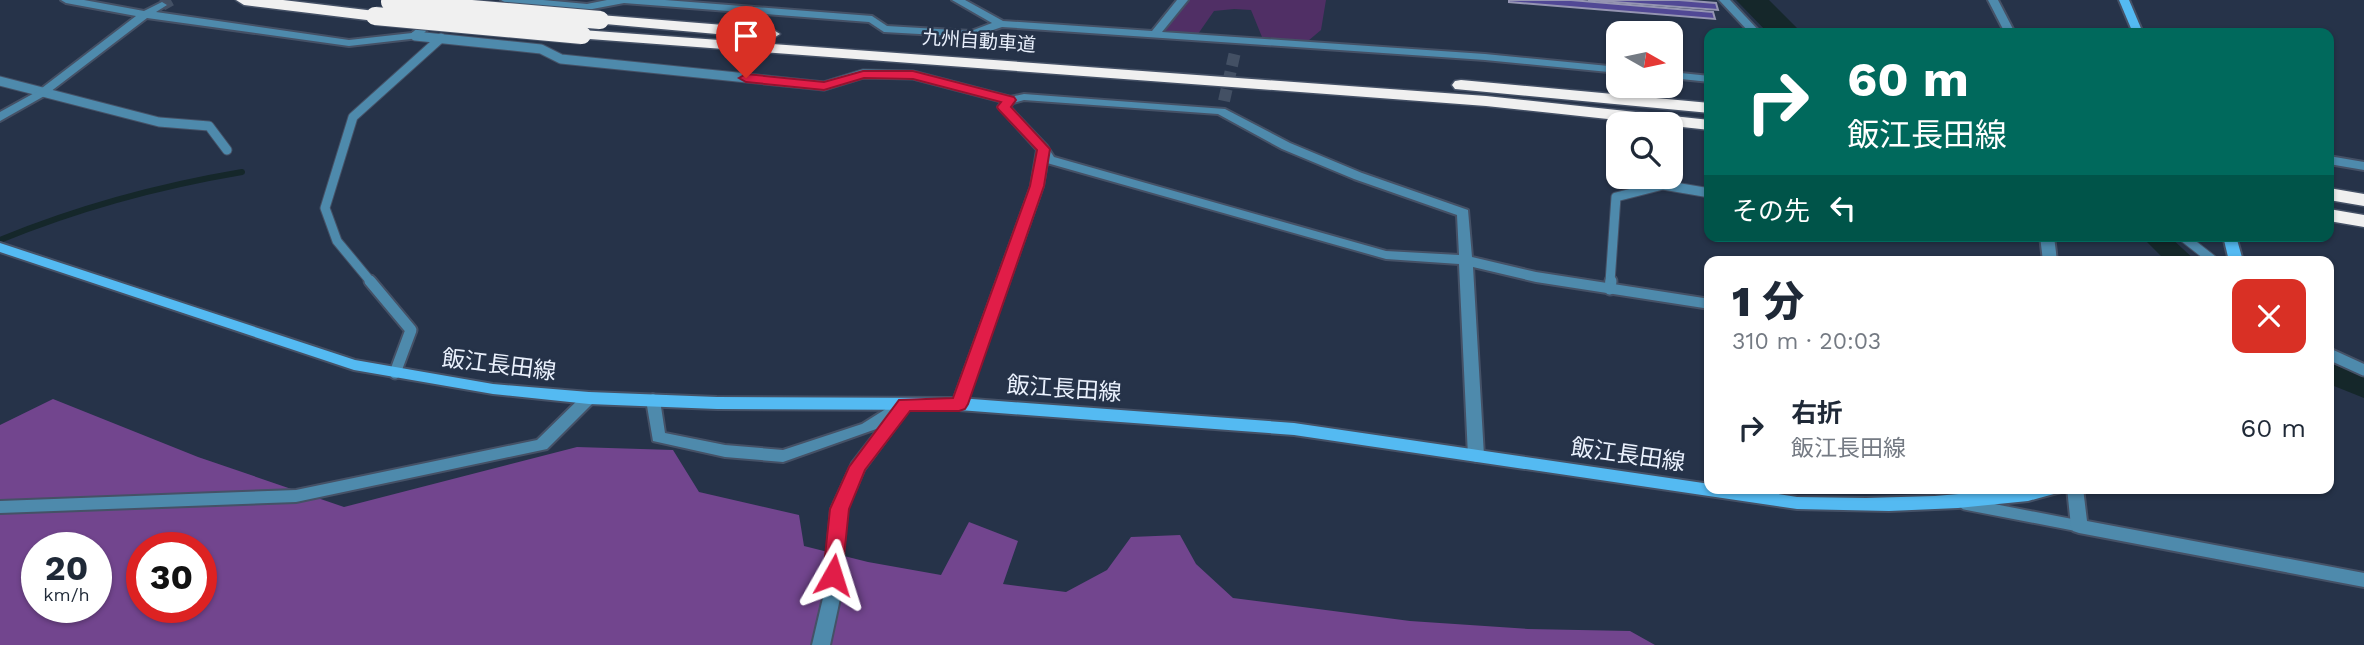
<!DOCTYPE html>
<html lang="ja">
<head>
<meta charset="utf-8">
<style>
  :root { --surface:#fff; --page:#f6f6f7; --text:#1f2937; --muted:#747a83 }
  body { margin:0; font-family:"Work Sans","Noto Sans JP",sans-serif; background:var(--page); color:var(--text); height:100vh; display:flex; flex-direction:column; font-size:26px; white-space:nowrap }
  * { box-sizing:border-box; margin:0 }
  p { font-size:23px; color:var(--muted) }
  .icon { flex:none; width:38px; height:38px; fill:none; stroke:currentColor; stroke-width:2; stroke-linecap:round; stroke-linejoin:round }
  .map { position:relative; flex:1; overflow:hidden }
  .side { position:absolute; left:1704px; top:256px; width:630px; height:238px; display:flex; flex-direction:column; background:var(--surface); border-radius:14px; box-shadow:0 2px 5px #0004 }
  .side>* { flex:none }
  .guide { position:absolute; left:1704px; top:28px; width:630px; height:214px; border-radius:14px; box-shadow:0 2px 5px #0004; background:#00695c; color:#fff; overflow:hidden }
  .needle { width:46px; rotate:99deg }
  .buttons { position:absolute; left:1606px; top:21px; display:grid; gap:14px }
  .buttons a { display:grid; place-items:center; width:77px; height:77px; border-radius:14px; background:var(--surface); box-shadow:0 2px 5px #0004; font-size:35px }
  .speed { position:absolute; left:21px; top:532px; display:flex; gap:14px; font-size:35px; font-weight:700; text-align:center }
  .speed>* { display:grid; place-content:center; width:91px; height:91px; border-radius:50%; background:var(--surface); box-shadow:0 2px 5px #0004; line-height:1 }
  .speed small { font-size:18px; font-weight:400 }
  .speed .limit { border:10px solid #d22; background:#fff; color:#111 }
  .pin { position:absolute; display:grid; place-items:center; width:60px; height:60px; color:#fff; margin:-72px -30px; border-radius:50% 50% 50% 0; rotate:-45deg; box-shadow:0 0 7px #0007 }
  .pin .icon { rotate:45deg }
  .me { position:absolute; width:77px; margin:-38px; rotate:6deg; stroke-linejoin:round; filter:drop-shadow(0 0 5px #0008) }
  .turn { display:flex; align-items:center; gap:24px; height:147px; padding:0 28px; font-size:32px }
  .turn .icon { width:91px; height:91px; stroke-width:2.5 }
  .turn b { display:block; font-size:49px; line-height:60px }
  .then { display:flex; align-items:center; height:66px; padding:0 28px; background:#0003; gap:14px; font-size:26px }
  .round { display:grid; place-items:center; flex:none; width:74px; height:74px; border-radius:14px; background:var(--page) }
  .headline { display:flex; align-items:center; justify-content:space-between; height:119px; padding:0 28px }
  h1 { font-size:42px; font-weight:800; line-height:52px }
  ul { padding:0; list-style:none }
  li { display:flex; align-items:center; gap:21px; height:105px; padding:0 28px }
  li div { flex:1 }
  li b { display:block; font-size:26px }
  li em { font-style:normal }
  .map>svg:first-child { display:block }
  .green { fill:#502f65 }
  .forest { fill:#72458e; fill-rule:evenodd }
  .water { fill:#15272a }
  .lines { fill:none; stroke-linecap:round; stroke-linejoin:round }
  .stream { stroke:#15272a; stroke-width:6 }
  .building { fill:#514895; stroke:#9595b2; stroke-width:2 }
  .minor-tunnel { stroke:#435064; stroke-width:12; stroke-dasharray:12 6; stroke-linecap:butt }
  .service-far1-casing { stroke:#455166; stroke-width:11 }
  .service-casing { stroke:#455166; stroke-width:15 }
  .minor-casing { stroke:#455166; stroke-width:4 }
  .secondary-casing { stroke:#455166; stroke-width:4 }
  .motorway-casing { stroke:#455166; stroke-width:3 }
  .service-far1 { stroke:#4e8aac; stroke-width:9 }
  .service { stroke:#4e8aac; stroke-width:11 }
  .minor { fill:#4e8aac; fill-rule:evenodd }
  .secondary { fill:#54baf2; fill-rule:evenodd }
  .motorway { fill:#f0f0f0; fill-rule:evenodd }
  .motorway-bridge-casing { stroke:#455166; stroke-width:20; stroke-linecap:butt }
  .motorway-bridge { stroke:#f0f0f0; stroke-width:18 }
  .route { fill:#e11d48; stroke:#92132f; stroke-width:2 }
  .labels { text-anchor:middle; dominant-baseline:central; stroke-width:5; stroke-linejoin:round; paint-order:stroke }
  .far-street-label { font-size:19px; fill:#eaf1fd; stroke:#263349 }
  .street-label { font-size:23px; fill:#eaf1fd; stroke:#263349 }
</style>
</head>
<body>
<div class="map">
<svg width="2364" height="645" viewBox="0 0 2364 645">
  <rect width="100%" height="100%" fill="#263349"/>
  <path class="green" d="M1187,0H1326L1321,30L1308,41L1262,37L1251,10L1234,9L1214,11L1198,34L1166,32L1165,27Z"/>
  <path class="forest" d="M53,399L198,457L344,507L577,447L673,450L699,492L799,515L804,546L868,562L941,575L969,522L1018,541L1003,584L1066,592L1107,570L1131,537L1180,535L1196,564L1233,598L1410,621L1528,629L1630,631L1655,645H0V425ZM37,548H96V607H37ZM142,548H201V607H142Z"/>
  <g class="water">
    <path d="M1736,0H1769L1802,33H1768Z"/>
    <path d="M2141,236H2169L2196,261H2166Z"/>
    <path d="M2329,363L2364,376V398L2329,384Z"/>
  </g>
  <g class="lines">
    <path class="stream" d="M0,240C78,208 159,186 242,172"/>
  </g>
  <g class="building">
    <path d="M1509,0H1571L1713,12L1715,19L1509,2Z"/>
    <path d="M1588,0H1679L1716,3L1718,10Z"/>
  </g>
  <g class="lines">
    <g class="minor-tunnel">
      <path d="M162,5L171,0"/>
      <path d="M1224,101L1235,52"/>
    </g>
    <defs>
      <g id="service-far1">
        <path d="M415,36L541,49L561,59L824,86L863,74L913,75L1009,100"/>
        <path d="M0,81L159,122L209,126L227,150"/>
        <path d="M2182,236L2214,261"/>
        <path d="M371,282L337,241L325,208L353,117L441,38"/>
        <path d="M1610,282L1616,197L1663,185L1710,193"/>
      </g>
      <g id="service">
        <path d="M370,281L411,330L395,373"/>
        <path d="M1610,289L1611,281"/>
        <path d="M2329,354L2364,370"/>
        <path d="M1965,504L2079,526"/>
      </g>
      <g id="minor">
        <path d="M61,0H84L144,11L162,2L167,5L156,12L349,40L412,33L431,15L435,14L440,17L419,38L349,46L147,18L46,95L0,121V112L38,91L136,16L66,3Z"/>
        <path d="M501,0H543L587,4L607,0H665L872,16L887,26L971,31L992,23L952,0H965L1003,21L1152,31L1177,0H1188L1162,32L1485,54L1619,67V73L1485,60L1002,27L972,37L884,32L869,22L624,3L587,10L506,3Z"/>
        <path d="M1719,0H1730L1761,33H1750Z"/>
        <path d="M1988,0H1998L2015,33H2005Z"/>
        <path d="M1671,72L1710,76V82L1671,78Z"/>
        <path d="M1024,94L1225,109L1290,143L1362,173L1468,210L1472,257L1536,272L1710,299V309L1536,282L1473,267L1484,456L1481,460L1476,462L1471,460L1468,456L1459,264L1386,259L1047,163L1043,186L966,404L964,408H954L952,404L1031,186L1037,150L998,107L1005,98ZM1024,100L1218,114L1282,149L1354,179L1457,215L1459,255L1386,251L1054,157L1047,146L1010,107L1013,103Z"/>
        <path d="M2329,156L2364,162V170L2329,164Z"/>
        <path d="M2040,236H2054L2057,261H2043Z"/>
        <path d="M589,392L594,394L596,398L594,402L547,449L296,502L0,513V501L296,490L537,440L584,394Z"/>
        <path d="M653,394L658,396L660,400L665,433L725,445L783,450L862,424L900,400H910L912,404L910,408L864,470L847,509L841,574L844,580L830,645H812L827,581L825,575L831,509L852,463L879,428L783,462L725,457L653,441L646,400L648,396Z"/>
        <path d="M2067,488H2083L2087,521L2364,573V587L2079,533L2073,531L2071,526Z"/>
      </g>
      <g id="secondary">
        <path d="M2119,0H2129L2143,33H2133Z"/>
        <path d="M2223,236H2236L2243,261H2229Z"/>
        <path d="M0,243L355,360L493,384L589,392L717,397L959,398L1294,423L1710,484V488H1740L1797,497L1866,498L1935,496L2030,488H2063L2061,492L2028,501L1958,508L1889,511L1797,509L1294,435L959,410L717,409L589,404L493,394L354,370L0,252Z"/>
      </g>
      <g id="motorway">
        <path d="M236,0H283L375,11L383,16L375,21L244,5Z"/>
        <path d="M600,15L772,29L780,34L772,39L594,23L592,20Z"/>
        <path d="M582,30L1486,96L1710,120V130L1486,106L576,38L574,35L576,32Z"/>
        <path d="M1461,80L1710,103V113L1455,89L1452,85L1455,81Z"/>
        <path d="M2329,188L2364,194V206L2329,200Z"/>
        <path d="M2329,209L2364,215V227L2329,221Z"/>
      </g>
    </defs>
    <use href="#service-far1" class="service-far1-casing"/>
    <use href="#service" class="service-casing"/>
    <use href="#minor" class="minor-casing"/>
    <use href="#secondary" class="secondary-casing"/>
    <use href="#motorway" class="motorway-casing"/>
    <use href="#service-far1" class="service-far1"/>
    <use href="#service" class="service"/>
    <use href="#minor" class="minor"/>
    <use href="#secondary" class="secondary"/>
    <use href="#motorway" class="motorway"/>
    <defs>
      <g id="motorway-bridge">
        <path d="M390,2L600,20"/>
        <path d="M375,16L582,35"/>
      </g>
    </defs>
    <use href="#motorway-bridge" class="motorway-bridge-casing"/>
    <use href="#motorway-bridge" class="motorway-bridge"/>
  </g>
  <path class="route" d="M863,71H913L1014,97L1016,100L1011,107L1050,149L1044,186L968,404L965,409L959,411H910L865,470L849,509L842,575L839,581L833,583L826,581L823,575L830,509L849,467L899,400L953,398L1030,186L1037,150L999,110L997,107L1001,102L913,79L864,78L824,90L746,82L739,78L746,74L824,82Z"/>
  <g class="labels">
    <g class="far-street-label">
      <text transform="translate(979 41) rotate(4)">九州自動車道</text>
    </g>
    <g class="street-label">
      <text transform="translate(499 365) rotate(7)">飯江長田線</text>
      <text transform="translate(1064 389) rotate(4)">飯江長田線</text>
      <text transform="translate(1628 455) rotate(8)">飯江長田線</text>
    </g>
  </g>
</svg>
<div class="buttons">
<a><svg class="needle" viewBox="-14 -14 28 28"><path d="M0-13l5 13h-10z" fill="#e53935"/><path d="M0 13l5-13h-10z" fill="#747a83"/></svg></a>
<a><svg class="icon" aria-label="search" viewBox="0 0 24 24"><circle cx="10" cy="10" r="6"/><path d="M15 15l6 6"/></svg></a>
</div>
<div class="speed"><div>20<small>km/h</small></div><div class="limit">30</div></div>
<div class="pin" style="left:746px;top:78px;background:#d93025"><svg class="icon" aria-label="arrive" viewBox="0 0 24 24"><path d="M6 21V4h12l-3 4 3 4H6"/></svg></div>
<svg class="me" style="left:833px;top:575px" viewBox="-20 -20 40 40"><path d="M0-17L14 15 0 8-14 15z" fill="#e11d48" stroke="#fff" stroke-width="4"/></svg>
<div class="guide">
<div class="turn"><svg class="icon" aria-label="right" viewBox="0 0 24 24"><path d="M7 20v-9h11M14 6l5 5-5 5"/></svg><div><b>60 m</b>飯江長田線</div></div>
<div class="then">その先<svg class="icon" aria-label="left" viewBox="0 0 24 24"><path d="M17 20v-9H6M10 6l-5 5 5 5"/></svg></div>
</div>
<section class="side">
<div class="headline"><div><h1>1 分</h1><p>310 m · 20:03</p></div><a class="round" style="background:#d93025;color:#fff"><svg class="icon" aria-label="close" viewBox="0 0 24 24"><path d="M6 6l12 12M18 6L6 18"/></svg></a></div>
<ul>
<li><svg class="icon" aria-label="right" viewBox="0 0 24 24"><path d="M7 20v-9h11M14 6l5 5-5 5"/></svg><div><b>右折</b><p>飯江長田線</p></div><em>60 m</em></li>
</ul>
</section>
</div>
</body>
</html>
